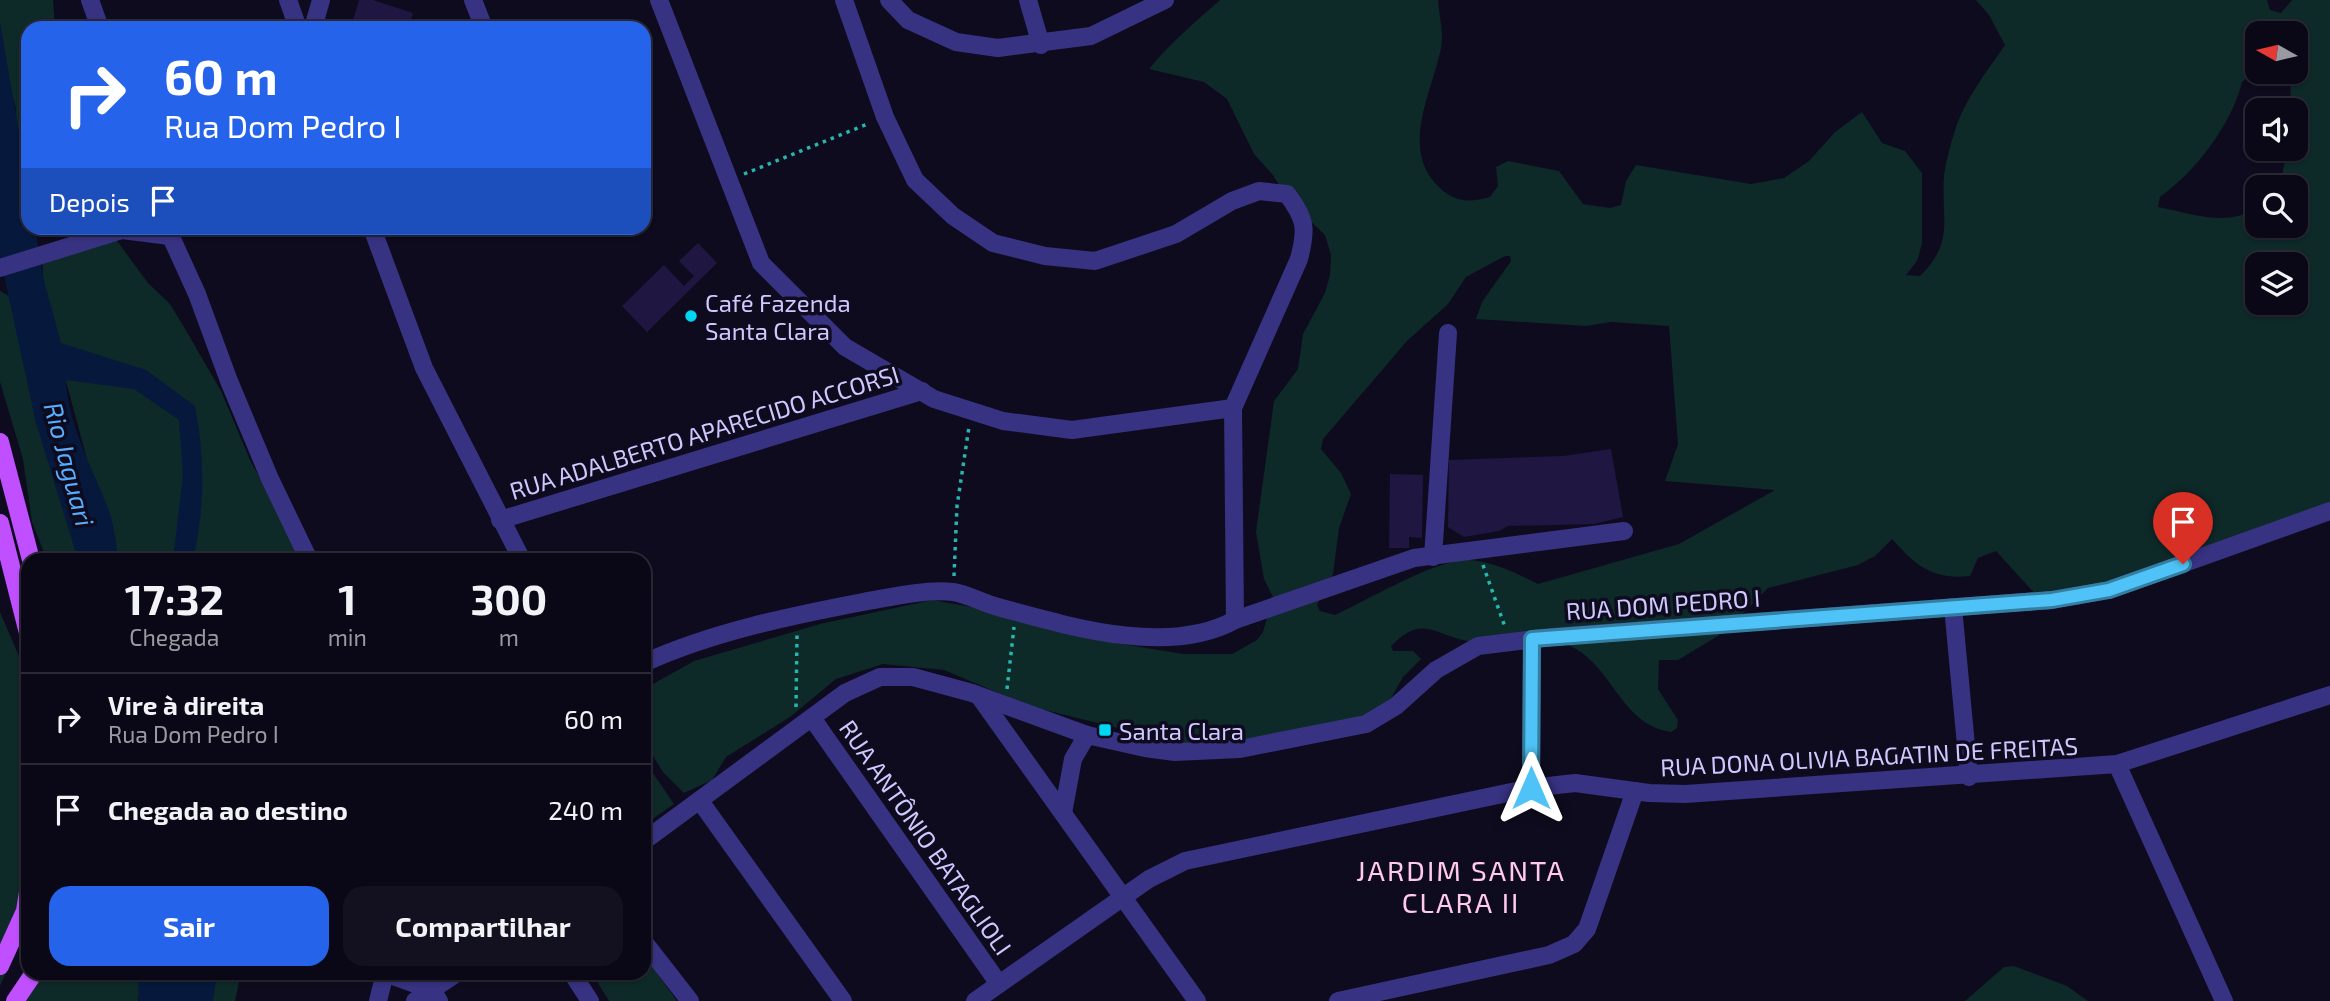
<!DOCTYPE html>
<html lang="pt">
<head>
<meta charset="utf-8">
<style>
  :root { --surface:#0a0816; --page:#13111f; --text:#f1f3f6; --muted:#999aa1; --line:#2a2935; --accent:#2563eb }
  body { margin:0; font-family:"Exo 2",sans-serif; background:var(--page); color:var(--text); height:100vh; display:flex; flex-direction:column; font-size:26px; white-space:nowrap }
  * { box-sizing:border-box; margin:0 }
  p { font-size:23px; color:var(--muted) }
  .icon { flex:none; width:38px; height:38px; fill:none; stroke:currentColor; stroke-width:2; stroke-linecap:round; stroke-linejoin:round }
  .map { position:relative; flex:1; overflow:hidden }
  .panel { position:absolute; left:21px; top:553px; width:630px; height:427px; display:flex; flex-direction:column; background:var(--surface); border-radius:21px; box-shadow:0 2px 5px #0004,0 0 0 2px var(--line) }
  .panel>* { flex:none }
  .banner { position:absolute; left:21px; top:21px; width:630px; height:214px; border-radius:21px; box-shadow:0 2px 5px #0004,0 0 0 2px var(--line); background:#2563eb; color:#fff; overflow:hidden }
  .needle { width:46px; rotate:278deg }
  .buttons { position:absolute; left:2245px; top:21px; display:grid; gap:14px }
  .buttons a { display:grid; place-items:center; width:63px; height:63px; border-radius:14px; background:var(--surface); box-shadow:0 2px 5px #0004,0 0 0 2px var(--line); font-size:35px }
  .pin { position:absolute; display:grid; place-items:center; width:60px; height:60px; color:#fff; margin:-72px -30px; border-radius:50% 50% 50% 0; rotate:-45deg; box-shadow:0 0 7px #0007 }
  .pin .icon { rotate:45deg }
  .me { position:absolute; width:77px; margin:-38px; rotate:0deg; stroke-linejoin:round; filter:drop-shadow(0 0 5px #0008) }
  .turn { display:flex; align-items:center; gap:24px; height:147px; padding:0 28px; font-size:32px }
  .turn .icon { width:91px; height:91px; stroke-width:2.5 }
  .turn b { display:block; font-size:49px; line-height:60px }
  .then { display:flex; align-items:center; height:66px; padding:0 28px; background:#0003; gap:14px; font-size:26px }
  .eta { display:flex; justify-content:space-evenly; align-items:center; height:119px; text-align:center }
  .eta b { font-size:42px; font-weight:700; line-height:49px }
  .action { display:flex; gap:14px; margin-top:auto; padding:14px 28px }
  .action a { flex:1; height:80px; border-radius:21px; background:var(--accent); color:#fff; font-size:28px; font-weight:700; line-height:80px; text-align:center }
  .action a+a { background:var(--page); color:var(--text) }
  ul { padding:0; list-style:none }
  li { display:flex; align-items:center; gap:21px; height:91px; padding:0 28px; border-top:2px solid var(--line) }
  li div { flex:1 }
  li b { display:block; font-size:26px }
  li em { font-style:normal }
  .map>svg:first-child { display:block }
  .green { fill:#0d2928; fill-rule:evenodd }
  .water { fill:#06193c }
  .building { fill:#1f1641 }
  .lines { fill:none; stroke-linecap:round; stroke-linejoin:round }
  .path { stroke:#25b6b0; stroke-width:3.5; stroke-dasharray:3.5 5; stroke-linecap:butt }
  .minor { stroke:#373281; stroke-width:18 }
  .major { stroke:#c04fff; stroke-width:18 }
  .route-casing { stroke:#337fa1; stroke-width:18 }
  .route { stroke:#4fc3f7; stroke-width:12 }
  .poi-dot { fill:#00d6f3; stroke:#0e0b1e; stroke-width:2.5 }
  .labels { text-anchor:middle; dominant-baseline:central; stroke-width:7; stroke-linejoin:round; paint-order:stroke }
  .poi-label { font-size:24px; fill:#cfc8ff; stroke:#0e0b1e; text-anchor:start }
  .street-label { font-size:24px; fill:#cfc8ff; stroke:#0e0b1e }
  .water-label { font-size:26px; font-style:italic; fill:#56aeff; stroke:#0e0b1e }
  .quarter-label { font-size:28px; letter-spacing:2px; fill:#ffcaeb; stroke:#0e0b1e }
</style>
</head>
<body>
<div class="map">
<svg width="2330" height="1001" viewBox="0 0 2330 1001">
  <rect width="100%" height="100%" fill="#0e0b1e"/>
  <g class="green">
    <path d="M0,0H53L55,28H28V183L15,141L16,109L0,47Z"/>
    <path d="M1220,0H1438C1439,15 1444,33 1441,48C1432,93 1398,151 1441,189C1457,203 1470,202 1490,197L1498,186L1496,167L1508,161L1559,171L1583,204L1610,208L1621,205L1626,181L1636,165L1751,184L1784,178L1809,161L1835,132L1862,112L1882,143L1905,151L1922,173V244L1917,261L1906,275L1920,276C1955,242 1941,219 1944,176C1946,160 1952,139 1957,124C1968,95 1988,70 2005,45L1989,15L1976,0H2267L2270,10L2281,13L2292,0H2330V516L2256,547L2170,564L2079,605L2055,604L2037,596L1996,551L1978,558L1970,576C1932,580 1915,565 1892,539L1875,556L1858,565L1768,588L1726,631L1678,660H1659L1658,689L1678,720L1677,728L1671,732C1619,724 1613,664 1568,645C1532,631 1499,648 1467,641C1431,633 1422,615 1391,646L1393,651H1413L1421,659L1403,677L1388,704L1365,718L1255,740L1178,743L1029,706L944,670L883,664L836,679L790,717L726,757L712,780L684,793L663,772L648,748L644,747V689L694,661L820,624L932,600L972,607L1055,631L1116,643L1183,654H1232L1257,640L1263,632L1273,597L1264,579L1256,532L1274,401L1298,369L1303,334L1325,293L1330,275L1331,255L1325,235L1288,200L1273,175L1254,154L1227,99L1204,82L1149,69C1169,44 1195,22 1220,0ZM2258,33H2296V42L2303,48L2291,78L2290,110H2296V149H2288L2279,187H2296V226H2258L2257,206C2231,229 2190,213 2158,207L2160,197C2195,172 2232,124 2242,82L2257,70ZM1505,256H1510L1511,261L1482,302L1476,319L1586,326L1611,322L1669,326L1678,444L1665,481L1775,490L1679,544L1538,584C1516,573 1496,563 1472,560C1441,556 1366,601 1335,615L1320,611L1317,605L1333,574L1339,528L1351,494L1341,473L1321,449L1323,439L1407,341L1448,304L1466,277ZM2258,264H2296V303H2258Z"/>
    <path d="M112,234L148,283L170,304L187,332L221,391L250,460L305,560H114L44,299L42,253Z"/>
    <path d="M0,291L19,302L91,560H47L32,522L23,459L0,382Z"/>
    <path d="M0,612L21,661L28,713V922L0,986Z"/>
    <path d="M644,760L674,804L644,825Z"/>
    <path d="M644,955L677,1001H609L592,973H644Z"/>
    <path d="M28,964V973H142L138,1001H6Z"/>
    <path d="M2014,966L2067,986L2088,1001H1965L2004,967Z"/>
    <path d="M182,973H241L235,1001H178Z"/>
  </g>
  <g class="water">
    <path d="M0,22L28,185V228H35L43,277L61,343L146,370L195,406C205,458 205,509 193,560H173L183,475L179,420L134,389L66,380C68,424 91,465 107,506C114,522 116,542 118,560H78L36,423L0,257Z"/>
    <path d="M138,973H217L213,1001H139Z"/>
  </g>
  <g class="building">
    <path d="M359,0H373L413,13L408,28H365L352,24Z"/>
    <path d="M698,243L717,263L647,332L622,306L664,265L684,286L694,276L679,261Z"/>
    <path d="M1611,449L1623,517L1594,524L1508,526L1499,531L1464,537L1448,527L1449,460L1563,456Z"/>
    <path d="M1390,474L1423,475L1422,538L1409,537V548H1389Z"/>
  </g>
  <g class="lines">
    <g class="path">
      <path d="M744,174L870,123"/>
      <path d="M1483,565L1505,627"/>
      <path d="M954,576L957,506L969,427"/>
      <path d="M1007,689L1014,627"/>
      <path d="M796,707L797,634"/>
    </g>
    <g class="minor">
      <path d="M90,0L100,28"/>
      <path d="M288,0L298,28"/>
      <path d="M473,0L484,28"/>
      <path d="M659,0L761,263L845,347L934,399L1003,421L1072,430L1233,408"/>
      <path d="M844,0L885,117L915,180L953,216L993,243L1045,256L1095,261L1176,234L1232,201L1259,191L1287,194C1306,219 1307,229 1299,259L1233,408L1235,620"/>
      <path d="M889,0L908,20L956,42L998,48L1091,36L1165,0"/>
      <path d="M1028,0L1041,45"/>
      <path d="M313,28L321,0"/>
      <path d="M167,228L197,294L229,381L270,479L309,560"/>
      <path d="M372,228L424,368L522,560"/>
      <path d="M0,268L122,230L170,236"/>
      <path d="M500,520L922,391"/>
      <path d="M1433,557L1448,333"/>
      <path d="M1953,607L1969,777"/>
      <path d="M644,663C712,632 790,616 863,602C892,597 924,589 953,592C967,594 983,603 998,607C1068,626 1168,657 1235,620L1414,558L1624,531"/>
      <path d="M979,696L1197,1001"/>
      <path d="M812,718L999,984"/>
      <path d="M2117,764L2224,1001"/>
      <path d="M1531,788L1532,639"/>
      <path d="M700,801L843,1001"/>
      <path d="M1063,813L1073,759L1087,735"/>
      <path d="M644,841L845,693L880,677H913L972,693L1087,735L1145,748L1175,752L1240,749L1366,724L1396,706L1436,670L1478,646L1551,637L2052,600L2109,590L2330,511"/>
      <path d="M644,942L690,1001"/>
      <path d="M385,973L432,990L439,1001"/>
      <path d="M572,973L590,1001"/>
      <path d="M378,1001L385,973"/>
      <path d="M415,1001L457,973"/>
      <path d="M975,1001L1149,879L1185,861L1531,788L1575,783L1649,793L1685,794L2117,764L2330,695"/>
      <path d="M1338,1001L1549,955L1574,944L1587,929L1635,791"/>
    </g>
    <g class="major">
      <path d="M0,442L31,560"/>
      <path d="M0,523L28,633"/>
      <path d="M0,966L25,911L28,892"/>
      <path d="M15,1001L34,973"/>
    </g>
  </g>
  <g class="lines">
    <defs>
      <path id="route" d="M1531,788L1532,639L2052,600L2109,590L2183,564"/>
    </defs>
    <use href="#route" class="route-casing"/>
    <use href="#route" class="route"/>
  </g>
  <g class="poi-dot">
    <circle cx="691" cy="316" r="7"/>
    <rect x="1098" y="723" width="14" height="14" rx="3.5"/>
  </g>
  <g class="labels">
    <g class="poi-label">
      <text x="705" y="302">Café Fazenda<tspan x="705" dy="28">Santa Clara</tspan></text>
      <text x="1119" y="730">Santa Clara</text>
    </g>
    <g class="street-label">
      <text transform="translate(704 432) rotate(-17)">RUA ADALBERTO APARECIDO ACCORSI</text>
      <text transform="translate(1663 604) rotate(-4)">RUA DOM PEDRO I</text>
      <text transform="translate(1869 756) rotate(-3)">RUA DONA OLIVIA BAGATIN DE FREITAS</text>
      <text transform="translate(926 837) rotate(55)">RUA ANTÔNIO BATAGLIOLI</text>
    </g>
    <g class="water-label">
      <text transform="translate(70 464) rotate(75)">Rio Jaguari</text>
    </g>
    <g class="quarter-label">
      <text x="1461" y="870">JARDIM SANTA<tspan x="1461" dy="32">CLARA II</tspan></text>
    </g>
  </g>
</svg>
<div class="buttons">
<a><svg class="needle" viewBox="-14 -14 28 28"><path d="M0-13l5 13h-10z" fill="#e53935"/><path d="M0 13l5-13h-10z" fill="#999aa1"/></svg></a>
<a><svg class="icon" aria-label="sound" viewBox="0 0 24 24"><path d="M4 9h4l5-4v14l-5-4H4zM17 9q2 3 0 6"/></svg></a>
<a><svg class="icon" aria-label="search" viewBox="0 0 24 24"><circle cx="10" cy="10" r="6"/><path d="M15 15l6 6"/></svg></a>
<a><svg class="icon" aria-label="layers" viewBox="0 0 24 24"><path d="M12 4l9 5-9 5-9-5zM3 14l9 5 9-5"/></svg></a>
</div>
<div class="pin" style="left:2183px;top:564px;background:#d93025"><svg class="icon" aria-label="arrive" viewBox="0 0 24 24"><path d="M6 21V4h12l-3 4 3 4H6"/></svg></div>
<svg class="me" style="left:1531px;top:788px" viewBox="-20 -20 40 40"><path d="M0-17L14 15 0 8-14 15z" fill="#4fc3f7" stroke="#fff" stroke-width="4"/></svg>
<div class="banner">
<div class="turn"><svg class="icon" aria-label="right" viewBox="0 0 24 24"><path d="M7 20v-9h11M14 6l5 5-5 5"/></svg><div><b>60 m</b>Rua Dom Pedro I</div></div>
<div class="then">Depois<svg class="icon" aria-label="arrive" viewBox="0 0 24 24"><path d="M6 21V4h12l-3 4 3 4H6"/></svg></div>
</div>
<section class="panel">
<div class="eta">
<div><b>17:32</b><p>Chegada</p></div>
<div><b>1</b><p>min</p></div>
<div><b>300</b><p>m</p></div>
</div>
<ul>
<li><svg class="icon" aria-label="right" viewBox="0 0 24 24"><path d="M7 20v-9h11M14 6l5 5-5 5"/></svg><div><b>Vire à direita</b><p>Rua Dom Pedro I</p></div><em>60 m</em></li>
<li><svg class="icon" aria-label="arrive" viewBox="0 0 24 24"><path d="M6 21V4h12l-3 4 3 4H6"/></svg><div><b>Chegada ao destino</b></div><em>240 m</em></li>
</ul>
<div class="action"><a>Sair</a><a>Compartilhar</a></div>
</section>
</div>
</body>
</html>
